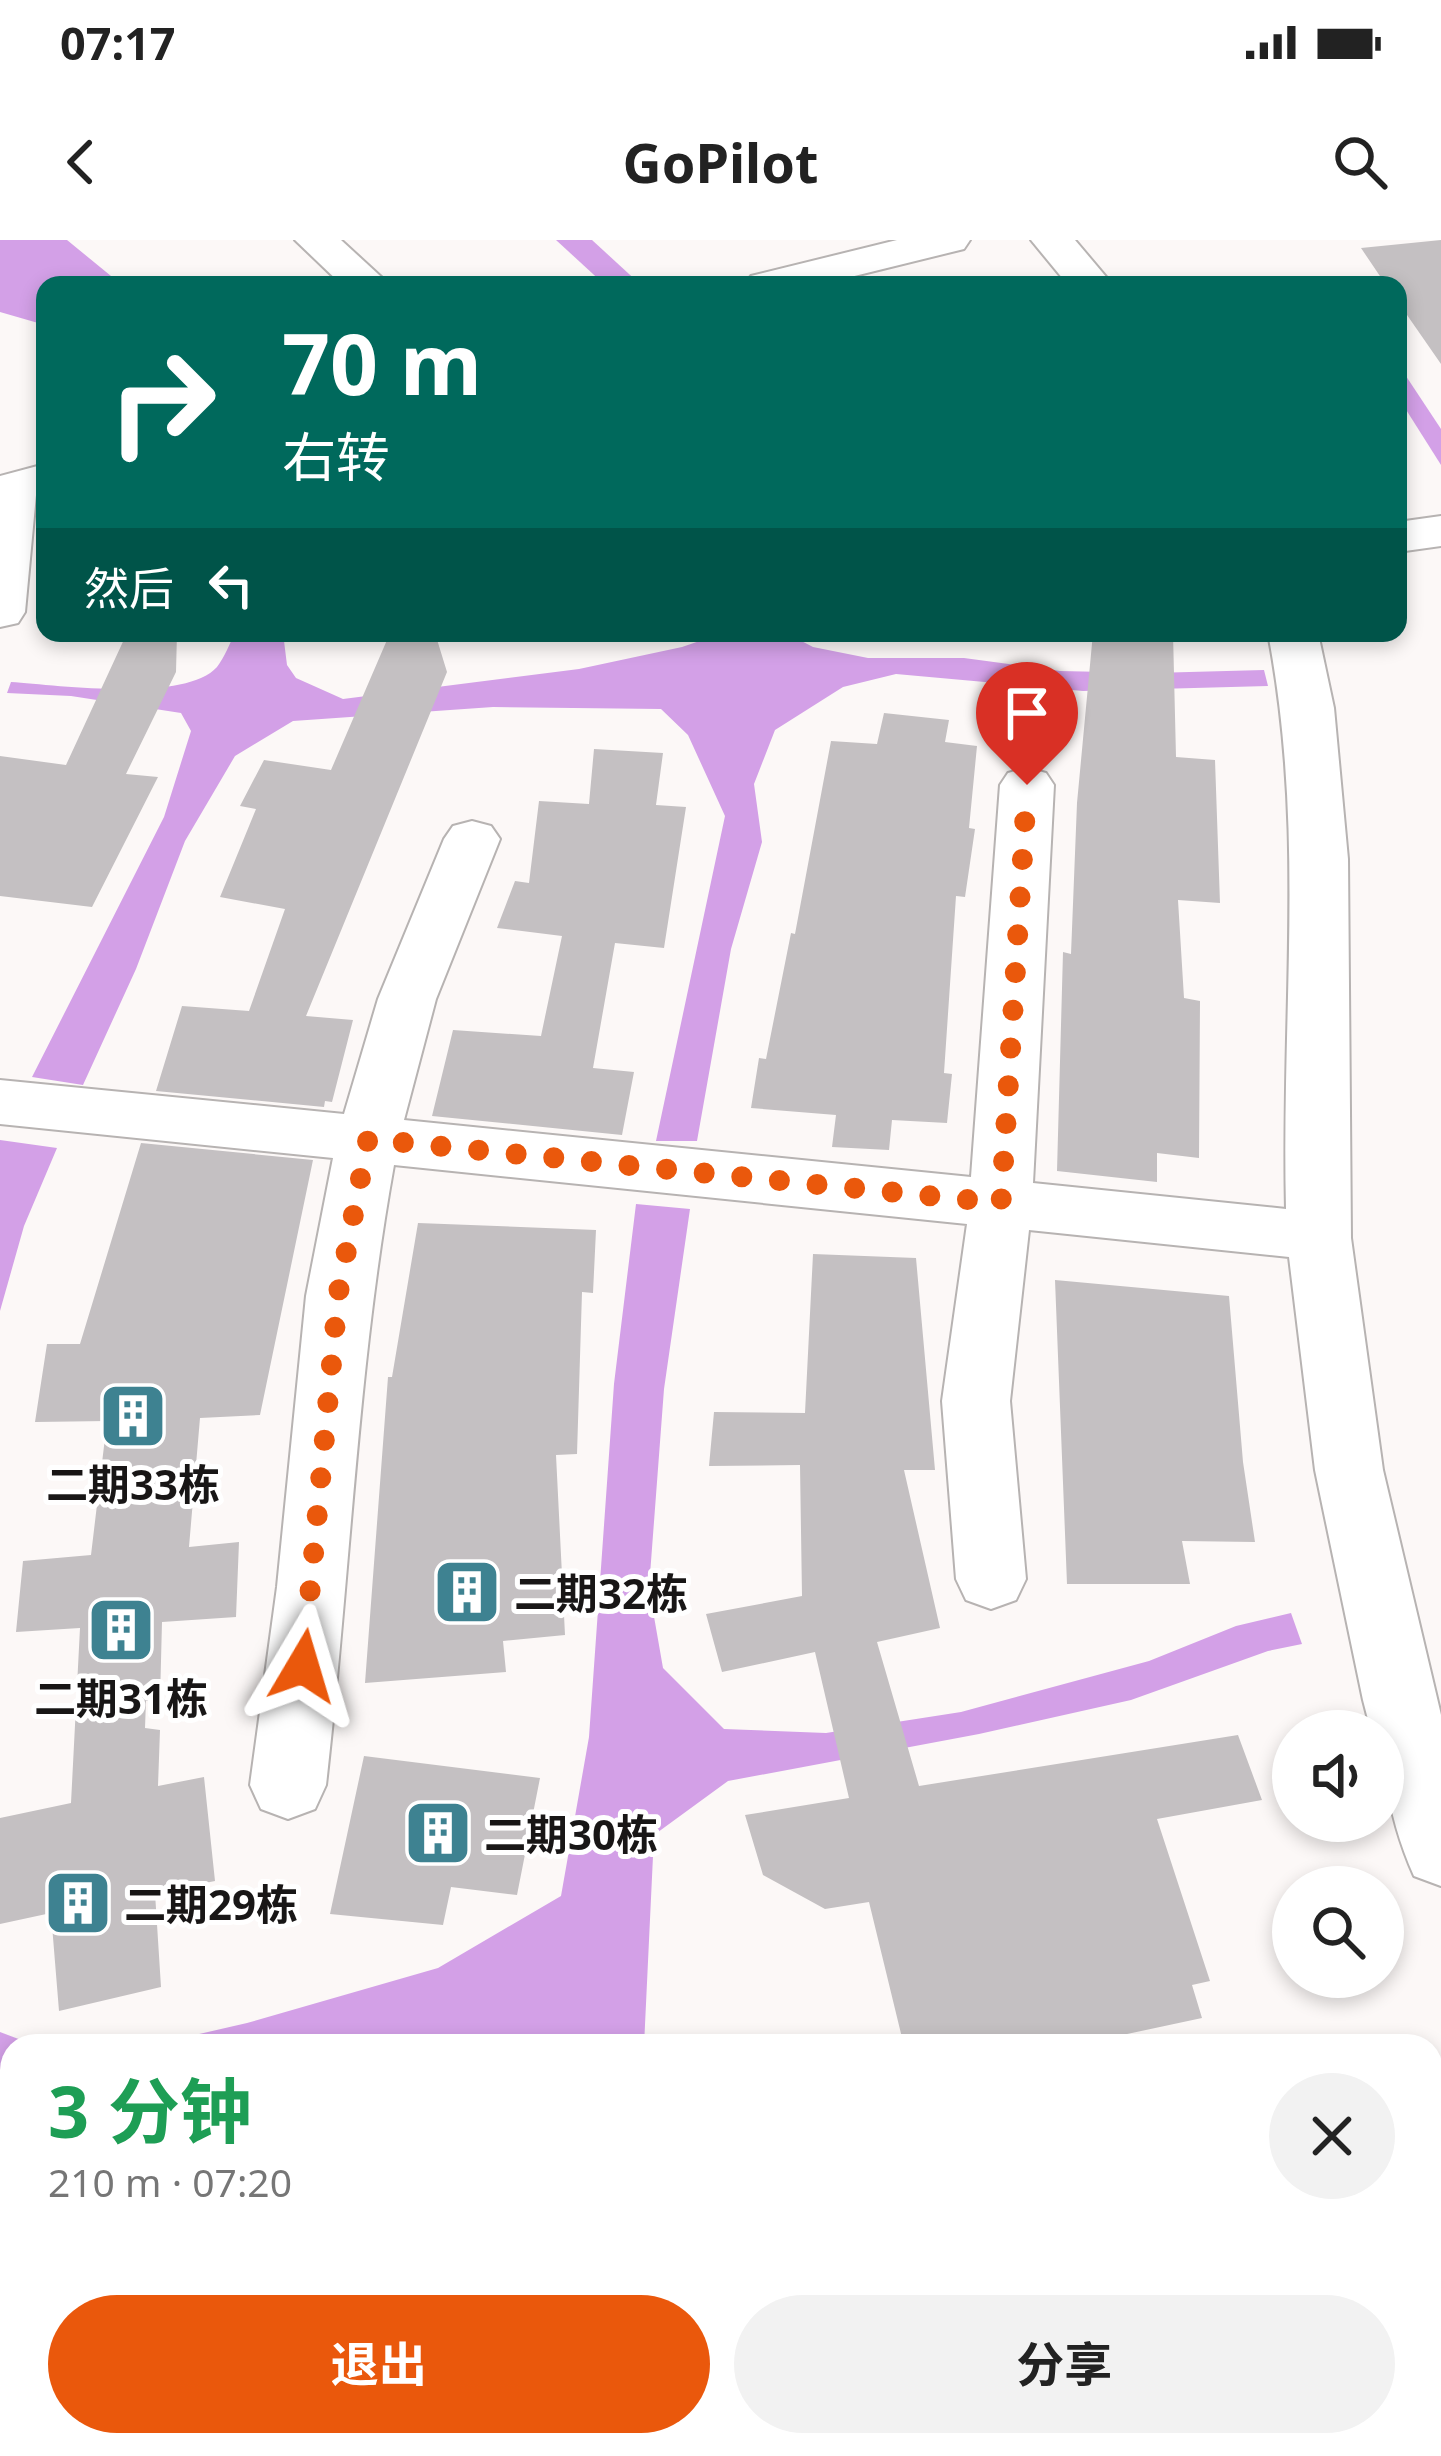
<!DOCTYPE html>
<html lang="zh">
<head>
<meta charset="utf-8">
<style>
  :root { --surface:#fff; --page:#f2f2f2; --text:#222; --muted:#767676; --accent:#ea580c }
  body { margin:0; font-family:"Noto Sans","Noto Sans SC",sans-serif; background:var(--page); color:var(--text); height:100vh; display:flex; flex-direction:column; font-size:45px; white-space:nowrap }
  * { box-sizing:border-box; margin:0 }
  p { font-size:39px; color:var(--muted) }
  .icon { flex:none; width:66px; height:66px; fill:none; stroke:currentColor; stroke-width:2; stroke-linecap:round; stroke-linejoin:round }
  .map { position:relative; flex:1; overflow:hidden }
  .sheet { position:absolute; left:0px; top:1794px; width:1443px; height:423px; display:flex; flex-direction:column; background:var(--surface); border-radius:36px 36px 0 0; box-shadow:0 6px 18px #0003 }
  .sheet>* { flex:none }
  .guide { position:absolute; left:36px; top:36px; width:1371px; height:366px; border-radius:24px; box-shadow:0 6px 18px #0003; background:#00695c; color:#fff; overflow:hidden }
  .buttons { position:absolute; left:1272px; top:1470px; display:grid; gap:24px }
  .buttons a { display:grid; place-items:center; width:132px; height:132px; border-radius:50%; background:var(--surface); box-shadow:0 6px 18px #0003; font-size:60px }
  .pin { position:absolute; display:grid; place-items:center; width:102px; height:102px; color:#fff; margin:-123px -51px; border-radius:50% 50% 50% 0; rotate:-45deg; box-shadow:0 0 12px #0007 }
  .pin .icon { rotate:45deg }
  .me { position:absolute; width:132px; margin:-66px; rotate:7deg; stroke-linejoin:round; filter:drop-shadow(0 0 9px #0008) }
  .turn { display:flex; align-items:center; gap:42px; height:252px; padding:0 48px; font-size:54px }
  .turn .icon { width:156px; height:156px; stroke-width:2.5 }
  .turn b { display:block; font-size:84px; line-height:102px }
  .then { display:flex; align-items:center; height:114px; padding:0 48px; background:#0003; gap:24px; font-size:45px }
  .round { display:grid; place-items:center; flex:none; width:126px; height:126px; border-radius:63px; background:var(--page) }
  .head { display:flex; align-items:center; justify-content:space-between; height:204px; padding:0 48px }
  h1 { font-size:72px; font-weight:700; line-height:90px; color:#1e9e55 }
  .button { display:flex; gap:24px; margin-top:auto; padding:24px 48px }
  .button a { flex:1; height:138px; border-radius:72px; background:var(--accent); color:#fff; font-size:48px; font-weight:700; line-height:138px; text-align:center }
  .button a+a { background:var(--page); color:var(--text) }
  .status { display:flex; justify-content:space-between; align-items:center; height:84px; padding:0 60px; background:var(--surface); direction:ltr }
  .status svg { height:33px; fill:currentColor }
  header { display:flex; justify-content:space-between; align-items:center; height:156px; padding:0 48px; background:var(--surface); font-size:54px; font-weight:700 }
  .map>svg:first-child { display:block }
  .water { fill:#d3a0e7 }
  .building { fill:#c4c0c2 }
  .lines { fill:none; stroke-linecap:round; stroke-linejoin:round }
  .minor-casing { stroke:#b7b3b2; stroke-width:4 }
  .minor { fill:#fff; fill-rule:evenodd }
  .route { stroke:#ea580c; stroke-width:21; stroke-dasharray:0 37.8 }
  .labels { text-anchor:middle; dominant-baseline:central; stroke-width:10; stroke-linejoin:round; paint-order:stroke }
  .poi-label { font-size:42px; font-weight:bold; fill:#181616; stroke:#fff; text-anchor:start }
</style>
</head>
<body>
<div class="status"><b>07:17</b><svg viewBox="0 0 49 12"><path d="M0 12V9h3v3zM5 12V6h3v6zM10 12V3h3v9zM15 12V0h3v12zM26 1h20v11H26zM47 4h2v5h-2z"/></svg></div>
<header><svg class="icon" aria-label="back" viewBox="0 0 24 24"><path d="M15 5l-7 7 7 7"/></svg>GoPilot<svg class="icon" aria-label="search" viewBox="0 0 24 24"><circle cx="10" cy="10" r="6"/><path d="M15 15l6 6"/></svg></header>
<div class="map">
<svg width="1441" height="2216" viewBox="0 0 1441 2216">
  <rect width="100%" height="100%" fill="#fcf8f7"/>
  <g class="water">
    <path d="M0,0H67L122,45H45V85L0,72Z"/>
    <path d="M556,0H592L641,45H605Z"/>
    <path d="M1398,124L1441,189V225L1398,157Z"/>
    <path d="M235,393H283L287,425L296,438L343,459L579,429L682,407L723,393H786L813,407L868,418H964L1060,431L1152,433L1264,430L1268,446L1083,451L896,434L843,447L775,490L754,544L762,602L731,709L697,901H656L725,576L688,495L661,469L493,467L293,481L235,516L185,601L136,729L83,845L32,837L164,577L191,491L181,473L71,456L7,453L11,442C57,445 185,463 217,427C224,418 230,403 235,393Z"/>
    <path d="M0,900L57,908L24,986L0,1071Z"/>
    <path d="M636,964L690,969L664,1149L649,1348L663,1428L724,1489L826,1493L961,1472L1149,1421L1236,1386L1291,1373L1302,1404L1268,1411L1131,1460L979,1494L728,1541L654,1595L644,1806H147L247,1783L438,1728L561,1656L589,1497L614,1144Z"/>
    <path d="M0,1792L37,1806H12V2089L0,2090Z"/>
    <path d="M346,2205H626L625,2216H354Z"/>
  </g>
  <g class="building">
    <path d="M1441,0V124L1398,62V45H1386L1361,8Z"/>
    <path d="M127,393H177L176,432L126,534L158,537L92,667L0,656V516L66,525Z"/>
    <path d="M390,393H435L447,432L306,776L353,780L332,862L325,861L324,867L156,851L182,766L249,771L285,669L220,657L256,569L240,566L264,520L331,530Z"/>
    <path d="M1093,393H1173L1176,517L1215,520L1220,663L1178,660L1184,758L1200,761L1199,918L1157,913V942L1057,931L1063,712L1071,714L1077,563Z"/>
    <path d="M884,473L949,480L945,502L977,506L969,588L975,589L965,657L956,656L944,833L952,834L947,883L892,880L889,910L832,907L836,875L751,868L759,818L766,819L791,693L795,694L831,501L877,504Z"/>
    <path d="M594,509L663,513L656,565L686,567L664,708L615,703L593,828L634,832L622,895L432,876L453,790L541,796L562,696L497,688L515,641L529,643L539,561L589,564Z"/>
    <path d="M141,903L313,920L260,1175L200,1178L189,1307L239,1302L236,1377L162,1382L160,1460L146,1461L145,1488L160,1490L158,1546L204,1537L215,1641L155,1653L161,1747L59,1771L51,1673L0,1684V1578L71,1563L80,1388L16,1392L23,1321L91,1315L107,1181L35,1182L47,1104H80Z"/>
    <path d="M418,983L596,990L593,1053L582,1052L577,1214L556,1215L565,1395L503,1401L506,1432L365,1443L388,1137H392Z"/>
    <path d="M813,1014L916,1018L935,1230H904L940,1388L877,1402L919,1546L1238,1495L1262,1560L1157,1579L1210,1741L1192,1745L1202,1778L1071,1806H904L869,1662L825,1669L763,1635L745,1575L849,1558L815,1412L722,1432L706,1374L802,1356L800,1225L709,1226L714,1172L805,1173Z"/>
    <path d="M1055,1040L1229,1056L1243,1222L1255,1302L1182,1301L1190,1344H1067Z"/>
    <path d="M364,1516L540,1538L517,1655L451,1647L443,1685L330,1674Z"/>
  </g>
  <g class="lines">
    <defs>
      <g id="minor">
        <path d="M295,0H341L390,45H342Z"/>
        <path d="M897,0H970L964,9L818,45H744L751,36Z"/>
        <path d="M1031,0H1075L1113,45H1068Z"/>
        <path d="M45,224V253L36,255L25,372L18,383L0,387V236Z"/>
        <path d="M1441,276V306L1398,312V282Z"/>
        <path d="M1268,393H1318L1334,468L1348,619L1351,998L1383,1230L1441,1475V1646L1414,1636C1393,1589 1383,1542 1383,1491H1371L1363,1460L1315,1230L1289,1017L1029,990L1010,1161L1026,1339L1016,1360L991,1369L966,1360L956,1339L942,1161L967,984L394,925C357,1129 350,1338 326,1545L315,1569L288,1579L261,1569L250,1545L277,1347L306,1056L333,918L0,884V840L344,874L378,759L444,599L453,586L472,581L491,586L500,599L436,759L404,880L971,937L1000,545L1008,533L1027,528L1046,533L1054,545L1033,943L1286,969C1281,770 1306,592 1268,393Z"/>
      </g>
    </defs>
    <use href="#minor" class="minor-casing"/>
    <use href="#minor" class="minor"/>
  </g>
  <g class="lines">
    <path class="route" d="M303,1426L338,1055L368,899L1001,963L1027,545"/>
  </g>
  <defs>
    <symbol id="building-square" viewBox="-11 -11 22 22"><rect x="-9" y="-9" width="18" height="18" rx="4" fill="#3e8291" stroke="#fff"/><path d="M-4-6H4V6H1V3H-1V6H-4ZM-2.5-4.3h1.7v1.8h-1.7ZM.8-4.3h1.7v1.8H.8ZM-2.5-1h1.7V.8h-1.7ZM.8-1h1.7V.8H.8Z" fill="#fff"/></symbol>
  </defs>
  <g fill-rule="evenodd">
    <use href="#building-square" x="95" y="1138" width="76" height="76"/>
    <use href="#building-square" x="429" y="1314" width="76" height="76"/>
    <use href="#building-square" x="83" y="1352" width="76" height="76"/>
    <use href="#building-square" x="400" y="1555" width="76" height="76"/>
    <use href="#building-square" x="40" y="1625" width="76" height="76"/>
  </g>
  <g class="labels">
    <g class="poi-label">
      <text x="133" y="1243" text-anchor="middle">二期33栋</text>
      <text x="514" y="1352">二期32栋</text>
      <text x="121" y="1457" text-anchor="middle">二期31栋</text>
      <text x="484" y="1593">二期30栋</text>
      <text x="124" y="1663">二期29栋</text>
    </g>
  </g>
</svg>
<div class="buttons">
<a><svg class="icon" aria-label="sound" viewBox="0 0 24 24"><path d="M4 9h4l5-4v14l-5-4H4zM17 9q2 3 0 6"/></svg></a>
<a><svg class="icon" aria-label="search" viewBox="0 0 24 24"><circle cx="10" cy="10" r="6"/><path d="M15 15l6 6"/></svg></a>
</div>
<div class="pin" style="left:1027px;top:545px;background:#d93025"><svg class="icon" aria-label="arrive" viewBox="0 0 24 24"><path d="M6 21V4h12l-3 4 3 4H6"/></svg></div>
<svg class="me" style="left:303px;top:1426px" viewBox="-20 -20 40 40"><path d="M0-17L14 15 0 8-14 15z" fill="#ea580c" stroke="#fff" stroke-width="4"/></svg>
<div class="guide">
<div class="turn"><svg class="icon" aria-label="right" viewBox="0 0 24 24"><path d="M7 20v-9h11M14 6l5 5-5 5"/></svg><div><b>70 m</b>右转</div></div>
<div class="then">然后<svg class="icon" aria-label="left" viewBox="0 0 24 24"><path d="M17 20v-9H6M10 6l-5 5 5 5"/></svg></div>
</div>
<section class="sheet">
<div class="head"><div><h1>3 分钟</h1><p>210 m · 07:20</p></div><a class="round"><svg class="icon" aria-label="close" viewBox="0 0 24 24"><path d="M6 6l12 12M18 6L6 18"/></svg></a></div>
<div class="button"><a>退出</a><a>分享</a></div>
</section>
</div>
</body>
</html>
